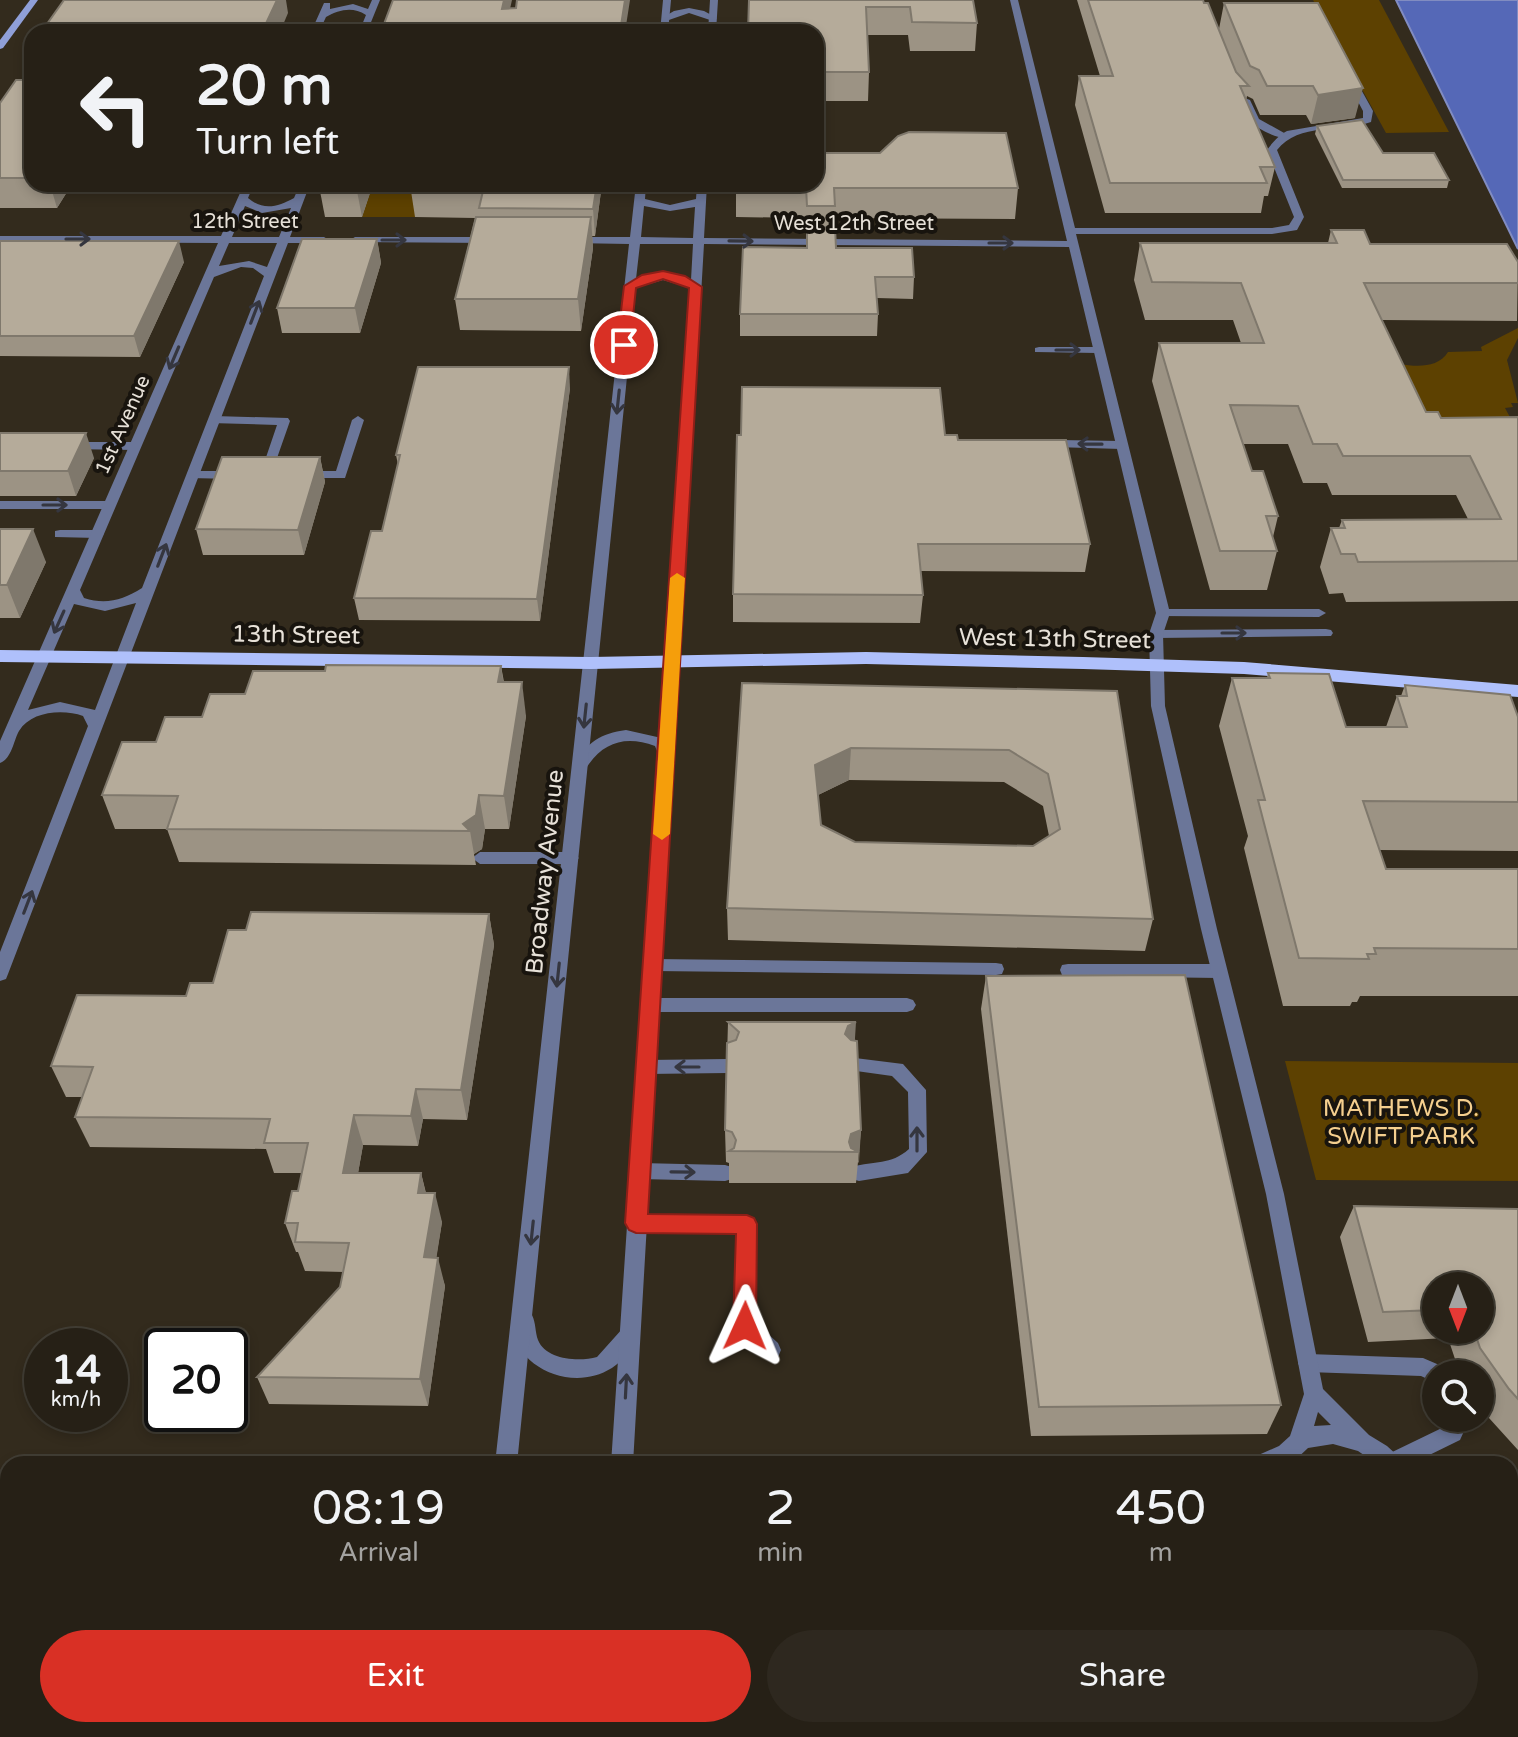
<!DOCTYPE html>
<html lang="en">
<head>
<meta charset="utf-8">
<style>
  :root { --surface:#262016; --page:#2e281f; --text:#f1f3f6; --muted:#a4a3a1; --line:#423e35; --accent:#d93025 }
  body { margin:0; font-family:"Varela Round",sans-serif; background:var(--page); color:var(--text); height:100vh; display:flex; flex-direction:column; font-size:30px; white-space:nowrap }
  * { box-sizing:border-box; margin:0 }
  p { font-size:26px; color:var(--muted) }
  .icon { flex:none; width:44px; height:44px; fill:none; stroke:currentColor; stroke-width:2; stroke-linecap:round; stroke-linejoin:round }
  .map { position:relative; flex:1; overflow:hidden }
  .panel { position:absolute; left:0px; top:1456px; width:1518px; height:282px; display:flex; flex-direction:column; background:var(--surface); border-radius:24px 24px 0 0; box-shadow:0 4px 12px #0003,0 0 0 2px var(--line) }
  .panel>* { flex:none }
  .guide { position:absolute; left:24px; top:24px; width:800px; height:168px; border-radius:24px; box-shadow:0 4px 12px #0003,0 0 0 2px var(--line); background:#262016; color:var(--text); overflow:hidden }
  .needle { width:52px; rotate:180deg }
  .buttons { position:absolute; left:1422px; top:1272px; display:grid; gap:16px }
  .buttons a { display:grid; place-items:center; width:72px; height:72px; border-radius:50%; background:var(--surface); box-shadow:0 4px 12px #0003,0 0 0 2px var(--line); font-size:40px }
  .speed { position:absolute; left:24px; top:1328px; display:flex; gap:16px; font-size:40px; font-weight:700; text-align:center }
  .speed>* { display:grid; place-content:center; width:104px; height:104px; border-radius:50%; background:var(--surface); box-shadow:0 4px 12px #0003,0 0 0 2px var(--line); line-height:1 }
  .speed small { font-size:20px; font-weight:400 }
  .speed .limit { border:4px solid #111; border-radius:12px; background:#fff; color:#111 }
  .pin { position:absolute; display:grid; place-items:center; width:68px; height:68px; color:#fff; margin:-34px; border:4px solid #fff; border-radius:50%; box-shadow:0 2px 8px #0007 }
  .me { position:absolute; width:88px; margin:-44px; rotate:1deg; stroke-linejoin:round; filter:drop-shadow(0 0 6px #0008) }
  .turn { display:flex; align-items:center; gap:28px; height:168px; padding:0 40px; font-size:36px }
  .turn .icon { width:104px; height:104px; stroke-width:2.5 }
  .turn b { display:block; font-size:56px; line-height:68px }
  .eta { display:flex; justify-content:space-evenly; align-items:center; height:136px; text-align:center }
  .eta b { font-size:48px; font-weight:600; line-height:56px }
  .cta { display:flex; gap:16px; margin-top:auto; padding:16px 40px }
  .cta a { flex:1; height:92px; border-radius:48px; background:var(--accent); color:#fff; font-size:32px; font-weight:600; line-height:92px; text-align:center }
  .cta a+a { background:var(--page); color:var(--text) }
  .map>svg:first-child { display:block }
  .green { fill:#5d4101 }
  .water { fill:#5568b7; stroke:#818cc1; stroke-width:2 }
  .lines { fill:none; stroke-linecap:round; stroke-linejoin:round }
  .service { fill:#6b7699; fill-rule:evenodd }
  .pedestrian { fill:#6b7699; fill-rule:evenodd }
  .minor { fill:#6b7699; fill-rule:evenodd }
  .secondary { fill:#8f9fd8; fill-rule:evenodd }
  .primary { fill:#afc0fb; fill-rule:evenodd }
  .wall { fill:#9c9384; fill-rule:evenodd }
  .shaded-wall { fill:#7f786c }
  .building { fill:#b5ab9a; stroke:#7f786c; stroke-width:2; fill-rule:evenodd }
  .oneway { stroke:#35363f }
  .route { fill:#d93025; stroke:#8d1f18; stroke-width:2 }
  .slow { fill:#f59e0b }
  .labels { text-anchor:middle; dominant-baseline:central; stroke-width:8; stroke-linejoin:round; paint-order:stroke }
  .far-street-label { font-size:20px; fill:#e7e1d8; stroke:#18140e }
  .street-label { font-size:24px; fill:#e7e1d8; stroke:#18140e }
  .park-label { font-size:24px; fill:#f5cf8e; stroke:#18140e }
</style>
</head>
<body>
<div class="map">
<svg width="1518" height="1737" viewBox="0 0 1518 1737">
  <rect width="100%" height="100%" fill="#332b1d"/>
  <g class="green">
    <path d="M1313,0H1379L1449,132L1386,133Z"/>
    <path d="M373,184H424L415,217H362Z"/>
    <path d="M1518,328V338L1507,360L1518,403H1511L1513,407L1505,408L1511,419L1429,457L1400,364C1417,367 1438,368 1448,352L1482,351L1481,347Z"/>
    <path d="M1285,1061L1518,1063V1181L1316,1180Z"/>
  </g>
  <path class="water" d="M1396,0H1518V249Z"/>
  <g class="lines">
    <g class="service">
      <path d="M689,8L704,11L717,18L713,21L689,13L666,21L662,18L674,11Z"/>
      <path d="M1039,347H1097L1103,350L1097,353L1035,352V348Z"/>
      <path d="M214,416L288,418L290,421L270,478H262L260,475L277,425L210,423V417Z"/>
      <path d="M358,416L364,420L345,478H298V472L302,471H336L352,420Z"/>
      <path d="M1058,440L1121,441L1127,445L1121,449L1054,447V441Z"/>
      <path d="M69,442H135L141,446L135,450L65,449V443Z"/>
      <path d="M193,471H235L241,475L235,479L189,478V472Z"/>
      <path d="M0,501H110L116,505L110,509H0Z"/>
      <path d="M60,530H97L104,534L97,538L55,537V531Z"/>
      <path d="M1163,609H1319L1326,613L1319,617L1158,616L1156,613L1158,610Z"/>
      <path d="M1326,629L1331,630L1333,633L1331,636L1156,638L1149,634L1156,630Z"/>
      <path d="M626,730L666,739L674,757L671,761H661L655,746C625,735 602,742 585,770H575L572,766C586,744 600,733 626,730Z"/>
      <path d="M480,852H571L579,858L571,864H480L472,858Z"/>
      <path d="M654,959L996,963L1002,964L1004,969L1002,974L996,975L654,971L648,970L646,965L648,960Z"/>
      <path d="M1068,964H1219L1225,966L1227,971L1225,976L1219,978L1068,976L1062,975L1060,970L1062,965Z"/>
      <path d="M651,998H907L913,1000L916,1005L913,1010L907,1012H651L645,1010L642,1005L645,1000Z"/>
      <path d="M855,1058L903,1064L926,1090L927,1152L908,1173L859,1181L852,1179L850,1173L852,1167C875,1160 890,1166 909,1149L908,1092L892,1076L849,1070L846,1065L849,1060Z"/>
      <path d="M728,1059L734,1061L737,1066L734,1071L728,1073L646,1074L640,1072L637,1067L640,1062L646,1060Z"/>
      <path d="M640,1163L725,1165L732,1167L734,1173L732,1179L725,1181L640,1179L633,1177L631,1171L633,1165Z"/>
      <path d="M636,1215L747,1216L754,1218L757,1224L755,1322L778,1343L781,1350L778,1357L771,1359C758,1354 741,1339 735,1326L737,1232L636,1231L629,1229L626,1223L629,1217Z"/>
      <path d="M525,1312L532,1315C536,1323 535,1332 538,1340C546,1360 579,1362 597,1357L623,1328L630,1325L637,1328L640,1334C602,1417 495,1366 518,1315Z"/>
      <path d="M1308,1354L1423,1358L1444,1367L1447,1374H1436V1383L1421,1376L1308,1372L1301,1370L1298,1363L1301,1356Z"/>
      <path d="M1449,1418H1470L1460,1440L1411,1464H1381L1384,1456L1446,1426Z"/>
    </g>
    <g class="pedestrian">
      <path d="M1233,84L1238,87L1242,97L1250,100L1259,119L1286,134V138C1276,138 1256,129 1250,120C1243,110 1244,105 1233,99L1228,87Z"/>
      <path d="M1510,1574L1518,1575V1597L1510,1596Z"/>
    </g>
    <g class="minor">
      <path d="M372,0H380L367,32H359L366,15C352,6 339,10 326,17L319,32H311L324,3H330V9L353,4L368,9Z"/>
      <path d="M663,0H671L668,32H660Z"/>
      <path d="M710,0H718L716,32H708Z"/>
      <path d="M1010,0H1018L1075,228H1272L1289,225L1294,217L1267,150C1273,142 1278,136 1287,131L1363,118V111L1345,77L1347,75H1353L1373,111L1371,122C1341,133 1299,122 1277,150L1304,217L1297,230L1272,234H1076L1170,613L1163,634L1165,706L1217,929L1284,1194L1323,1389L1369,1435L1387,1446L1399,1457L1403,1464H1377L1358,1451L1333,1444L1308,1448L1291,1464H1250L1254,1457L1279,1446L1290,1436L1304,1394L1266,1194L1201,929L1151,706L1149,634L1156,613L1069,247L704,244L633,1464H611L690,288L663,280L636,288L517,1464H495L629,244L571,243L566,240L571,237H630L636,184H646L645,199L670,205L696,199L697,184H707L704,238L1067,241ZM644,206L670,211L695,207L693,238L641,237ZM640,244H693L691,280L663,273L636,279ZM1318,1412L1331,1425L1314,1426Z"/>
      <path d="M244,184H254L248,198C263,211 278,207 294,198L300,184H310L290,237H324L329,240L324,243H288L8,974L6,979L0,981V952L88,726L83,716C63,709 31,711 19,731C13,742 12,758 0,763V741L218,243L0,242V236H221ZM245,206L262,213L291,208L279,237H232ZM229,243H277L267,267L249,261L219,266ZM241,267L253,268L264,276L142,588C123,600 106,605 84,598L80,590L214,277ZM136,603L95,710L60,702L28,710L74,604L105,611Z"/>
      <path d="M355,237H492L497,240L492,243L351,242L350,240Z"/>
      <rect x="0" y="1487" width="8" height="20"/>
    </g>
    <path class="secondary" d="M30,0H38L3,48L0,49V40Z"/>
    <path class="primary" d="M0,650L591,657L866,652L1083,657L1244,662L1518,685V697L1244,674L1083,669L866,664L591,669L0,662Z"/>
  </g>
  <g class="wall">
    <path d="M749,0H973L977,23L975,51H910L908,35H867L869,72L868,101H816V32Z"/>
    <path d="M1077,0H1203L1219,29L1224,3L1355,118L1311,124L1306,115H1260L1253,99L1247,96L1246,101L1275,167L1268,196H1264L1261,213H1105L1075,105L1079,76H1100Z"/>
    <path d="M32,78V184H72L57,208H0V103Z"/>
    <path d="M1317,126L1449,180L1447,188H1342L1315,134Z"/>
    <path d="M373,184L362,217H325L320,191Z"/>
    <path d="M602,184L595,236H592L593,248L581,331L460,330L455,299L475,218L415,217L411,191Z"/>
    <path d="M736,184L1018,188L1015,219L835,218L836,248L914,277L913,299L877,298L878,314L877,336H740V314L806,248V218L736,217Z"/>
    <path d="M1331,230L1370,244L1518,262L1517,321L1382,320L1426,412L1441,418L1518,417V601L1346,602L1343,593L1329,594L1320,567L1331,528H1339L1342,520L1468,519L1456,495H1332L1327,483H1303L1288,444H1243L1252,471L1278,516L1273,537L1277,551L1267,590H1210L1152,381L1159,343H1241L1233,320H1145L1134,280L1140,243H1328Z"/>
    <path d="M377,239L381,263L360,333H282L277,308Z"/>
    <path d="M0,241L184,262L140,357L0,356Z"/>
    <path d="M570,388L540,621L359,620L354,598L382,531L398,465L396,455Z"/>
    <path d="M0,433L94,458L76,496H0Z"/>
    <path d="M945,435L958,440L1090,544L1085,572L920,571L923,595L920,623L733,622V594Z"/>
    <path d="M320,457L325,482L304,555H203L196,529Z"/>
    <path d="M0,529L46,562L20,618H0Z"/>
    <path d="M501,666L504,682L526,716L509,829H485L482,849L474,854L476,865L179,862L167,829H115L102,795L156,742L245,694L325,671Z"/>
    <path d="M1268,673L1346,727H1386L1397,696H1401L1405,685L1518,717V851L1379,850L1386,869H1518V996H1360L1357,1002H1352L1350,1006H1283L1244,848L1248,836L1219,726L1232,678H1267Z"/>
    <path d="M742,683L1117,691L1153,919L1145,951L728,940L727,908ZM849,780L1004,782L1043,806L1049,836L1033,846L855,842L821,825L818,795Z"/>
    <path d="M489,914L494,945L467,1120L423,1119L418,1146L363,1145L358,1173H421L426,1193L442,1222L436,1258L445,1286L428,1406L269,1404L257,1377L340,1287L344,1272L305,1271L298,1252H296L285,1223L298,1191L302,1173H274L266,1149L90,1147L75,1117L82,1097H66L51,1066L213,983L246,930Z"/>
    <path d="M986,976L1281,1405L1267,1434L1031,1436L981,1009Z"/>
    <path d="M728,1022L855,1041L861,1130L856,1183H729V1163L726,1162L725,1130Z"/>
    <path d="M1354,1206L1518,1209V1450L1489,1418L1480,1405V1374H1460L1448,1338L1368,1342L1340,1237ZM1436,1286H1480V1330H1436Z"/>
  </g>
  <g class="shaded-wall">
    <path d="M277,0H286L288,13L280,32H262Z"/>
    <path d="M504,0H512L505,32L502,9Z"/>
    <path d="M625,0H630L625,32H620Z"/>
    <path d="M1363,88L1355,118L1311,124L1318,95Z"/>
    <path d="M50,184H72L57,208Z"/>
    <path d="M360,184H373L362,217L357,191Z"/>
    <path d="M597,184H602L595,236L593,209Z"/>
    <path d="M591,217L593,248L581,331L578,299Z"/>
    <path d="M377,239L381,263L360,333L355,308Z"/>
    <path d="M179,241L184,262L140,357L134,336Z"/>
    <path d="M569,367L570,388L540,621L537,599Z"/>
    <path d="M86,433L94,458L76,496L68,471Z"/>
    <path d="M320,457L325,482L304,555L298,530Z"/>
    <path d="M33,529L46,562L20,618L7,585Z"/>
    <path d="M501,666L506,700L498,682Z"/>
    <path d="M522,682L526,716L509,829L504,796Z"/>
    <path d="M851,748L849,780L814,797L815,765Z"/>
    <path d="M479,795L485,829L482,849L474,854L470,831L463,824Z"/>
    <path d="M489,914L494,945L467,1120L461,1090Z"/>
    <path d="M856,1022L854,1055L845,1034L848,1026Z"/>
    <path d="M416,1089L423,1119L418,1146L411,1116Z"/>
    <path d="M354,1115L363,1145L353,1202L343,1173Z"/>
    <path d="M861,1130L859,1162L858,1163L859,1152H849V1142L851,1134Z"/>
    <path d="M421,1173L428,1203L418,1193Z"/>
    <path d="M435,1193L442,1222L432,1286L424,1257Z"/>
    <path d="M438,1258L445,1286L428,1406L420,1379Z"/>
  </g>
  <g class="building">
    <path d="M64,0H277L262,32L42,31Z"/>
    <path d="M393,0H504L502,9L516,8L517,0H625L620,32H381Z"/>
    <path d="M749,0H973L977,23L912,22L910,7H866L869,72H816V32H748Z"/>
    <path d="M1088,0H1203L1204,3H1208L1236,72L1249,86H1240L1275,167H1260L1267,183H1110L1079,76H1113Z"/>
    <path d="M1224,3H1318L1363,88L1318,95L1313,86H1267L1259,70L1250,66Z"/>
    <path d="M32,78V178H0V103L16,80H31Z"/>
    <path d="M1362,120L1383,153H1434L1449,180H1343L1317,126Z"/>
    <path d="M909,132L1006,133L1018,188H834L835,206H807L806,187H736V184H816V153H880L898,136Z"/>
    <path d="M323,184H360L357,191H320Z"/>
    <path d="M413,184H597L593,209L479,208L483,191H411Z"/>
    <path d="M476,217H591L578,299H455Z"/>
    <path d="M807,227H835L836,248H912L914,277H875L878,314H740L743,247L807,248Z"/>
    <path d="M1331,230H1364L1370,244H1507L1518,262V283H1364L1426,412H1438L1441,418L1518,417V561L1358,562L1355,554H1341L1331,528H1345L1342,520L1501,519L1470,456H1343L1337,444H1313L1298,406L1230,405L1252,471H1263L1278,516H1266L1277,551H1220L1159,343H1264L1241,283L1152,282L1140,243H1337Z"/>
    <path d="M302,239H377L355,308H277Z"/>
    <path d="M0,241H179L134,336H0Z"/>
    <path d="M418,367H569L537,599L354,598L371,531H382L400,455H396Z"/>
    <path d="M742,387L940,388L945,435H957L958,440H1066L1090,544H918L923,595L733,594L737,435H741Z"/>
    <path d="M0,433H86L68,471H0Z"/>
    <path d="M222,457H320L298,530L196,529Z"/>
    <path d="M0,529H33L7,585H0Z"/>
    <path d="M326,665L501,666L498,682H522L504,796L479,795L476,815L463,824L470,831L167,829L178,796L102,795L122,742H156L165,717H202L210,694H245L253,671H325Z"/>
    <path d="M1268,673L1329,674L1346,727H1407L1397,696H1407L1405,685L1510,695L1518,717V802L1363,801L1386,869H1518V949L1374,948L1376,954H1367L1369,959L1299,958L1258,800H1265L1232,678H1270Z"/>
    <path d="M742,683L1117,691L1153,919L727,908ZM851,748L1009,750L1048,774L1060,829L1033,846L855,842L821,825L815,765Z"/>
    <path d="M251,912L489,914L461,1090L416,1089L411,1116L354,1115L343,1173H421L418,1193H435L424,1257L438,1258L420,1379L257,1377L340,1287L349,1243L295,1242L298,1223H285L292,1191H298L308,1143H264L270,1119L75,1117L93,1067L51,1066L77,995L186,996L190,983H213L228,930H246Z"/>
    <path d="M1185,975L1281,1405L1039,1407L986,976Z"/>
    <path d="M728,1022H856L848,1026L845,1034L851,1040L857,1041L861,1130L851,1134L849,1142L851,1148L859,1152L729,1151L734,1148L736,1140L732,1132L725,1130L727,1043L736,1040L739,1032Z"/>
    <path d="M1354,1206L1518,1209V1399L1509,1389L1480,1348L1474,1330H1480V1286H1436V1310L1383,1312Z"/>
    <path d="M690,1730H1326L1328,1737H689Z"/>
  </g>
  <defs><path id="oneway-shaft" d="M-6 0H5M1.5-3L5.5 0L1.5 3" fill="none" stroke-width="1.6" stroke-linecap="round" stroke-linejoin="round" transform="scale(2)"/></defs>
  <g class="oneway">
    <use href="#oneway-shaft" transform="translate(78 239)"/>
    <use href="#oneway-shaft" transform="translate(394 240)"/>
    <use href="#oneway-shaft" transform="translate(741 241) rotate(1)"/>
    <use href="#oneway-shaft" transform="translate(1001 243)"/>
    <use href="#oneway-shaft" transform="translate(255 312) rotate(-69)"/>
    <use href="#oneway-shaft" transform="translate(1068 350)"/>
    <use href="#oneway-shaft" transform="translate(174 358) rotate(113)"/>
    <use href="#oneway-shaft" transform="translate(618 402) rotate(96)"/>
    <use href="#oneway-shaft" transform="translate(1090 444) rotate(-179)"/>
    <use href="#oneway-shaft" transform="translate(55 505)"/>
    <use href="#oneway-shaft" transform="translate(162 555) rotate(-69)"/>
    <use href="#oneway-shaft" transform="translate(59 622) rotate(114)"/>
    <use href="#oneway-shaft" transform="translate(1234 633)"/>
    <use href="#oneway-shaft" transform="translate(585 716) rotate(96)"/>
    <use href="#oneway-shaft" transform="translate(28 902) rotate(-69)"/>
    <use href="#oneway-shaft" transform="translate(558 975) rotate(96)"/>
    <use href="#oneway-shaft" transform="translate(687 1067) rotate(180)"/>
    <use href="#oneway-shaft" transform="translate(917 1139) rotate(-90)"/>
    <use href="#oneway-shaft" transform="translate(683 1172) rotate(1)"/>
    <use href="#oneway-shaft" transform="translate(532 1233) rotate(96)"/>
    <use href="#oneway-shaft" transform="translate(626 1386) rotate(-87)"/>
  </g>
  <path class="route" d="M663,271L685,276L702,287L648,1214L747,1215L754,1218L757,1224L756,1326L753,1333L745,1336L737,1333L733,1326L736,1234L636,1233L629,1230L625,1223L689,288L663,279L636,288L630,345L624,349L617,345L624,286L642,275Z"/>
  <path class="slow" d="M677,573L685,578L670,834L662,840L653,834L670,578Z"/>
  <g class="labels">
    <g class="far-street-label">
      <text x="245" y="222">12th Street</text>
      <text x="854" y="224">West 12th Street</text>
      <text transform="translate(123 425) rotate(-66)">1st Avenue</text>
    </g>
    <g class="street-label">
      <text transform="translate(296 635) rotate(1)">13th Street</text>
      <text transform="translate(1055 639) rotate(1)">West 13th Street</text>
      <text transform="translate(545 872) rotate(-84)">Broadway Avenue</text>
    </g>
    <g class="park-label">
      <text x="1401" y="1108">MATHEWS D.<tspan x="1401" dy="28">SWIFT PARK</tspan></text>
    </g>
  </g>
</svg>
<div class="buttons">
<a><svg class="needle" viewBox="-14 -14 28 28"><path d="M0-13l5 13h-10z" fill="#e53935"/><path d="M0 13l5-13h-10z" fill="#a4a3a1"/></svg></a>
<a><svg class="icon" aria-label="search" viewBox="0 0 24 24"><circle cx="10" cy="10" r="6"/><path d="M15 15l6 6"/></svg></a>
</div>
<div class="speed"><div>14<small>km/h</small></div><div class="limit">20</div></div>
<div class="pin" style="left:624px;top:345px;background:#d93025"><svg class="icon" aria-label="arrive" viewBox="0 0 24 24"><path d="M6 21V4h12l-3 4 3 4H6"/></svg></div>
<svg class="me" style="left:745px;top:1326px" viewBox="-20 -20 40 40"><path d="M0-17L14 15 0 8-14 15z" fill="#d93025" stroke="#fff" stroke-width="4"/></svg>
<div class="guide">
<div class="turn"><svg class="icon" aria-label="left" viewBox="0 0 24 24"><path d="M17 20v-9H6M10 6l-5 5 5 5"/></svg><div><b>20 m</b>Turn left</div></div>
</div>
<section class="panel">
<div class="eta">
<div><b>08:19</b><p>Arrival</p></div>
<div><b>2</b><p>min</p></div>
<div><b>450</b><p>m</p></div>
</div>
<div class="cta"><a>Exit</a><a>Share</a></div>
</section>
</div>
</body>
</html>
